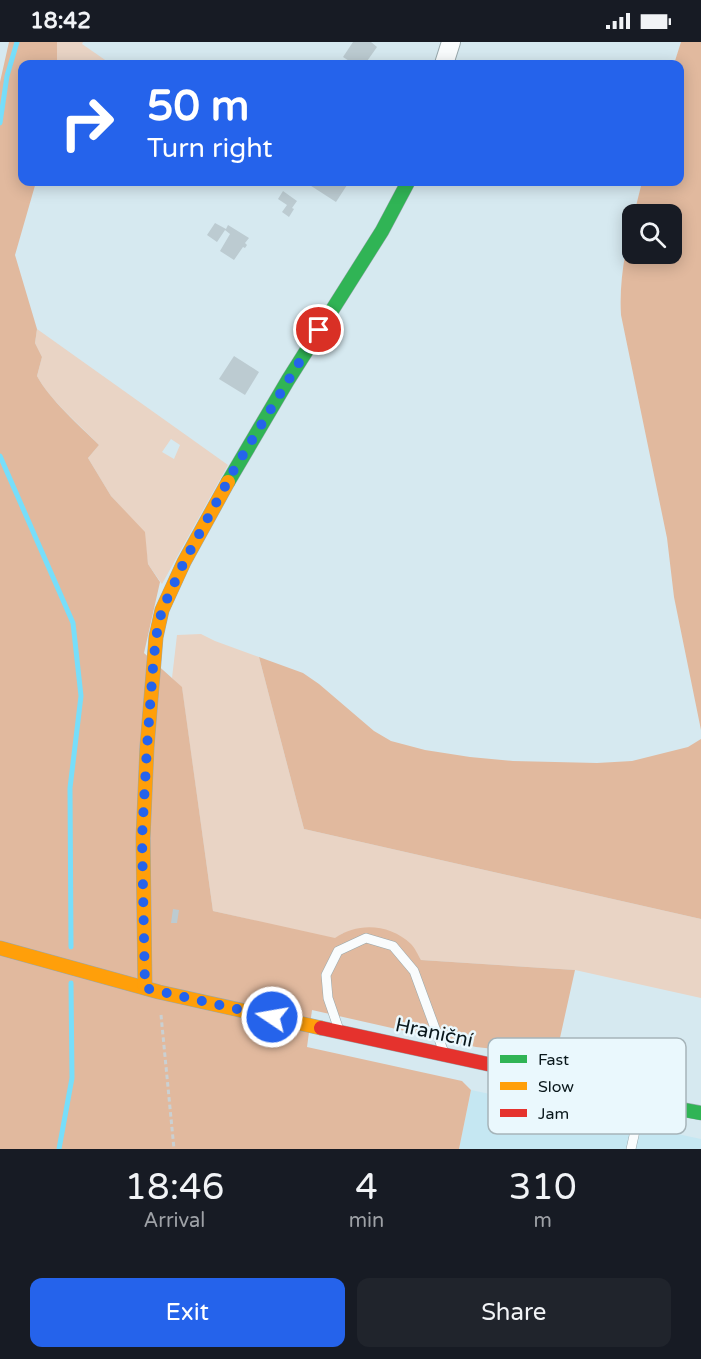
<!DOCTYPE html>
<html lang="en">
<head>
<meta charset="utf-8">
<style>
  :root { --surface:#171b24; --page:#20242c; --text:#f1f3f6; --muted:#9ea1a6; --accent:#2563eb }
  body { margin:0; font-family:"Varela Round",sans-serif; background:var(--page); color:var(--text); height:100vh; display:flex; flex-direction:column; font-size:22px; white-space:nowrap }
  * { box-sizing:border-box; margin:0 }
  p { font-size:20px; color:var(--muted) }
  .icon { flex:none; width:33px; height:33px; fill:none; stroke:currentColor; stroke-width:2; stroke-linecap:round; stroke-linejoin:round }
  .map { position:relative; height:1107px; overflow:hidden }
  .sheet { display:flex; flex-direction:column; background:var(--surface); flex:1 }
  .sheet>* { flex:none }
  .guide { position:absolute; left:18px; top:18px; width:666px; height:126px; border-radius:12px; box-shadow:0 3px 15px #0003; background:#2563eb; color:#fff; overflow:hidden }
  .fabs { position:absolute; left:622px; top:162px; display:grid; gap:12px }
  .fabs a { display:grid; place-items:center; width:60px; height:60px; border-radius:12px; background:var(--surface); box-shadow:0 3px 15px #0003; font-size:30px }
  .pin { position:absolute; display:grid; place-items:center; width:51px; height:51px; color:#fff; margin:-26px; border:3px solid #fff; border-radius:50%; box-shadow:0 2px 6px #0007 }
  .me { position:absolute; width:66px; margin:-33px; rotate:282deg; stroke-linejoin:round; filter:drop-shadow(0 0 4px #0008) }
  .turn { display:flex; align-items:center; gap:21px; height:126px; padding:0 30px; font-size:27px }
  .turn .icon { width:78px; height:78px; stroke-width:2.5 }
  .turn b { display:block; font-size:42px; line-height:51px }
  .eta { display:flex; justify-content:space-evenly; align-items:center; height:102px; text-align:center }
  .eta b { font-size:36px; font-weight:600; line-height:42px }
  .button { display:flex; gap:12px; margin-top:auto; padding:12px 30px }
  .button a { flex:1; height:69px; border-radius:12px; background:var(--accent); color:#fff; font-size:24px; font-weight:600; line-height:69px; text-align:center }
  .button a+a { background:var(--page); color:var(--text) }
  .status { display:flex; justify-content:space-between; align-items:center; height:42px; padding:0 30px; background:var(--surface); direction:ltr }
  .status svg { height:16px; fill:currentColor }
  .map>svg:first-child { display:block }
  .built { fill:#c5e7f2 }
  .green { fill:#e9d4c5; fill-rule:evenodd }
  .forest { fill:#e1b99e }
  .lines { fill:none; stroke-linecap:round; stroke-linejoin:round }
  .stream { stroke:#77defa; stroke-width:5 }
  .building { fill:#bccbd1 }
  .lane-casing { stroke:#98a8ac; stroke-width:10 }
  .street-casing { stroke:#98a8ac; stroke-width:20 }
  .fast-casing { stroke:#98a8ac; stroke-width:15 }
  .slow-casing { stroke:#98a8ac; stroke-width:15 }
  .jam-casing { stroke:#98a8ac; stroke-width:15 }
  .path { stroke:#cad0d2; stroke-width:3; stroke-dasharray:4.5 3; stroke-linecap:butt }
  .lane { stroke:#f9fcfd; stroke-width:9 }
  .street { stroke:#f9fcfd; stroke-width:18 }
  .fast { stroke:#30b455; stroke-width:14 }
  .slow { stroke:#ff9f0a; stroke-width:14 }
  .jam { stroke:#e5322d; stroke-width:14 }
  .route { stroke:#2563eb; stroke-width:10; stroke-dasharray:0 18 }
  .labels { text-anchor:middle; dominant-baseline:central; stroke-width:5; stroke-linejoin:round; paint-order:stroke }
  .street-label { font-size:20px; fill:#09171b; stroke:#eaf8fd }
  .key { fill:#eaf8fd; stroke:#a6b4b9; stroke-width:1.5 }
  .key-label { font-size:16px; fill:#09171b }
</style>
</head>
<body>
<div class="status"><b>18:42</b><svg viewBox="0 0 49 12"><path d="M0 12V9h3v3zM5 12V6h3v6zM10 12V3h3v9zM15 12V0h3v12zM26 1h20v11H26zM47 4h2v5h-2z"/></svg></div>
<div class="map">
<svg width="701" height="1107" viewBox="0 0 701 1107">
  <rect width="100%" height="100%" fill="#d6e9f0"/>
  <path class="built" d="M471,1048L701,1097V1107H459Z"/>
  <g class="green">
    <path d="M57,0H83L82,2L111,22H57Z"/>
    <path d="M37,287L228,423L162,542L148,522L144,490L111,454L88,416L99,403C80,383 49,357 37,334L42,315L35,301ZM171,397L180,403L174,417L162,410Z"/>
    <path d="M201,592L215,599L259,615L304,787L701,877V956L575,928L421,918L411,903L343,891L335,897L213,869L182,646L172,636L177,593Z"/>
  </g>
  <g class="forest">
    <path d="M9,0H57V22H22V140H36L15,213L37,287L35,301L42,315L37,334C49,357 80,384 99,403L88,416L111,454L145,490L148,522L160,540L144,611L182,645L213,869L335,896C358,880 390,882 411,902C415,906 418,913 421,918L575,928L556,1014L476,1005L312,968L307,1005L462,1039L471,1048L459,1107H0V40Z"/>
    <path d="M681,0H701V688L674,555L667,496L621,273C619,241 625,208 633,176V212H672V172H634L642,140H680V22H674Z"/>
    <path d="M259,615L303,631L319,642L374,689L391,699L425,708L470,715L513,719L597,721L632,719L688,705L701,697V877L304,787Z"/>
  </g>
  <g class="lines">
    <g class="stream">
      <path d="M0,81L7,34L17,0"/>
      <path d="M0,414L73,581L81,654L70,746L71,905"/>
      <path d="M59,1107L72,1036L71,941"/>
    </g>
  </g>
  <g class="building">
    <path d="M353,0H371L377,5L365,22H354L343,15Z"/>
    <path d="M305,140H349L336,160Z"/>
    <path d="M283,149L297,159L292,166L294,167L289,175L282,170L287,163L278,157Z"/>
    <path d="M215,181L226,187L228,183L249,196L245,201L247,203L245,206L243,205L234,218L220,209L230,192L225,188L217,200L207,193Z"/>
    <path d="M234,314L259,330L245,353L219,337Z"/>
    <path d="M173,867L179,868L177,881H171Z"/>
  </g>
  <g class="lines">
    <defs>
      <g id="lane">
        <path d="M338,985L328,956L326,933L338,909L366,896L393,904L414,929L443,1008"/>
        <path d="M631,1107L641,1062"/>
      </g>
      <path id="street" d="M444,22L451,0"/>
      <g id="fast">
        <path d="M228,440L288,338L382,189L408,140"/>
        <path d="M515,1028L554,1037L642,1060L701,1071"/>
      </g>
      <g id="slow">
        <path d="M0,906L159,950L321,986"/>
        <path d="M145,946L143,796L147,705L156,595L162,568L184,520L228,440"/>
      </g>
      <path id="jam" d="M321,986L515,1028"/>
    </defs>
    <use href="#lane" class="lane-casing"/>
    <use href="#street" class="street-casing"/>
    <use href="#fast" class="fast-casing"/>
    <use href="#slow" class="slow-casing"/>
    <use href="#jam" class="jam-casing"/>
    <path class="path" d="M161,973L174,1107"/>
    <use href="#lane" class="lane"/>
    <use href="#street" class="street"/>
    <use href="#fast" class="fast"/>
    <use href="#slow" class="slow"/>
    <use href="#jam" class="jam"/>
  </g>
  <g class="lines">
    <path class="route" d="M272,975L145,946L142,796L147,705L153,625L156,595L162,568L184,520L235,426L319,288"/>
  </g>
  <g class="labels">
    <g class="street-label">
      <text transform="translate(434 991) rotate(12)">Hraniční</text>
    </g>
  </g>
  <rect x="488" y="996" width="198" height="96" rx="9" class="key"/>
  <rect x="500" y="1013" width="27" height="8" fill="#30b455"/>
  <rect x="500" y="1040" width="27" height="8" fill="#ff9f0a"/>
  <rect x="500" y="1067" width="27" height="8" fill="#e5322d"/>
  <g class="key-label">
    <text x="538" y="1023">Fast</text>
    <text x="538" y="1050">Slow</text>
    <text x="538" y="1077">Jam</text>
  </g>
</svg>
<div class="fabs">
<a><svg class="icon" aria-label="search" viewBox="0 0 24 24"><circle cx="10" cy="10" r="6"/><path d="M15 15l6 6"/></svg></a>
</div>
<div class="pin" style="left:319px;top:288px;background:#d93025"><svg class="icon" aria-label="arrive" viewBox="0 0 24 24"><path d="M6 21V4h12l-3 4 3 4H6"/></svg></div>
<svg class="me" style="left:272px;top:975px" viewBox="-20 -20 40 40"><circle r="17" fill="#2563eb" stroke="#fff" stroke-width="3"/><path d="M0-11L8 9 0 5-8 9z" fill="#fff"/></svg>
<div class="guide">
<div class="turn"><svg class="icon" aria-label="right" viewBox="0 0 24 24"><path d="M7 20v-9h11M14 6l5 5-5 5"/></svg><div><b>50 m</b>Turn right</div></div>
</div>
</div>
<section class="sheet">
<div class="eta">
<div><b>18:46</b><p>Arrival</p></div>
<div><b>4</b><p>min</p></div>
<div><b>310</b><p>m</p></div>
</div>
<div class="button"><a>Exit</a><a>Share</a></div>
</section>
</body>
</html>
